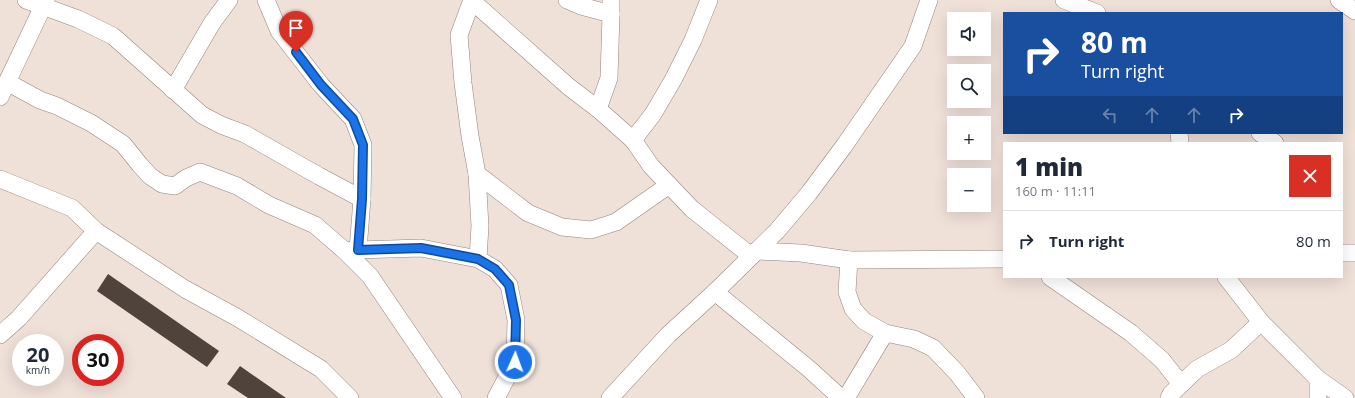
<!DOCTYPE html>
<html lang="en">
<head>
<meta charset="utf-8">
<style>
  :root { --surface:#fff; --page:#f6f6f7; --text:#1f2937; --muted:#747a83; --line:#e0e1e3 }
  body { margin:0; font-family:"Open Sans",sans-serif; background:var(--page); color:var(--text); height:100vh; display:flex; flex-direction:column; font-size:15px; white-space:nowrap }
  * { box-sizing:border-box; margin:0 }
  p { font-size:13px; color:var(--muted) }
  .icon { flex:none; width:22px; height:22px; fill:none; stroke:currentColor; stroke-width:2; stroke-linecap:round; stroke-linejoin:round }
  .map { position:relative; flex:1; overflow:hidden }
  .drawer { position:absolute; left:1003px; top:142px; width:340px; height:136px; display:flex; flex-direction:column; background:var(--surface); border-radius:0px; box-shadow:0 4px 16px #0002 }
  .drawer>* { flex:none }
  .top-card { position:absolute; left:1003px; top:12px; width:340px; height:122px; border-radius:0px; box-shadow:0 4px 16px #0002; background:#1a4fa0; color:#fff; overflow:hidden }
  .tools { position:absolute; left:947px; top:12px; display:grid; gap:8px }
  .tools a { display:grid; place-items:center; width:44px; height:44px; border-radius:0px; background:var(--surface); box-shadow:0 4px 16px #0002; font-size:20px }
  .speed { position:absolute; left:12px; top:334px; display:flex; gap:8px; font-size:20px; font-weight:700; text-align:center }
  .speed>* { display:grid; place-content:center; width:52px; height:52px; border-radius:50%; background:var(--surface); box-shadow:0 4px 16px #0002; line-height:1 }
  .speed small { font-size:10px; font-weight:400 }
  .speed .limit { border:6px solid #d22; background:#fff; color:#111 }
  .pin { position:absolute; display:grid; place-items:center; width:34px; height:34px; color:#fff; margin:-41px -17px; border-radius:50% 50% 50% 0; rotate:-45deg; box-shadow:0 0 4px #0007 }
  .pin .icon { rotate:45deg }
  .me { position:absolute; width:44px; margin:-22px; rotate:2deg; stroke-linejoin:round; filter:drop-shadow(0 0 3px #0008) }
  .turn { display:flex; align-items:center; gap:14px; height:84px; padding:0 12px; font-size:18px }
  .turn .icon { width:52px; height:52px; stroke-width:2.5 }
  .turn b { display:block; font-size:28px; line-height:34px }
  .lanes { display:flex; align-items:center; height:38px; padding:0 12px; background:#0003; justify-content:center; gap:20px; direction:ltr }
  .lanes .off { opacity:.35 }
  .round { display:grid; place-items:center; flex:none; width:42px; height:42px; border-radius:0px; background:var(--page) }
  .headline { display:flex; align-items:center; justify-content:space-between; height:68px; padding:0 12px }
  h1 { font-size:24px; font-weight:800; line-height:30px }
  ul { padding:0; list-style:none }
  li { display:flex; align-items:center; gap:12px; height:60px; padding:0 12px; border-top:1px solid var(--line) }
  li div { flex:1 }
  li b { display:block; font-size:15px }
  li em { font-style:normal }
  .map>svg:first-child { display:block }
  .building { fill:#4f433c }
  .lines { fill:none; stroke-linecap:round; stroke-linejoin:round }
  .street-casing { stroke:#93867e; stroke-width:18 }
  .street { stroke:#fff; stroke-width:17 }
  .route-casing { stroke:#114b97; stroke-width:10 }
  .route { stroke:#1a73e8; stroke-width:7 }
</style>
</head>
<body>
<div class="map">
<svg width="1355" height="398" viewBox="0 0 1355 398">
  <rect width="100%" height="100%" fill="#efe0d8"/>
  <g class="building">
    <path d="M108,274L219,351L207,367L97,291Z"/>
    <path d="M240,366L286,398H248L227,384Z"/>
  </g>
  <g class="lines">
    <defs>
      <g id="street">
        <path d="M26,0L78,19L113,36L202,115L221,125L245,134L319,176L362,199"/>
        <path d="M266,0L279,31L321,85L353,119L363,145L362,199L358,250"/>
        <path d="M472,0L459,35L463,83L470,136L477,174L480,226L478,259"/>
        <path d="M567,0L581,6L611,14"/>
        <path d="M1064,0L1097,13"/>
        <path d="M1339,0L1355,11"/>
        <path d="M472,1L569,87L598,109L633,140L651,166L692,209L751,256"/>
        <path d="M7,82L40,100L57,106L91,123L123,144L140,165L150,176L162,184L175,186L186,178L200,172L237,186L269,205L315,225L345,251L370,276L453,398"/>
        <path d="M173,90L212,23L229,0"/>
        <path d="M0,97L46,0"/>
        <path d="M598,109L609,78L611,14V0"/>
        <path d="M1179,133L1180,143"/>
        <path d="M1260,133L1275,143"/>
        <path d="M633,140L653,114L673,80L693,40L709,0"/>
        <path d="M477,174L528,213L562,227L591,230L616,222L669,185"/>
        <path d="M0,179L72,208L96,231L185,289L238,318L321,369L350,398"/>
        <path d="M345,251L358,250L421,248L478,259L495,269L509,285L516,320L515,362L496,398"/>
        <path d="M756,251L801,253L849,260L1004,259"/>
        <path d="M1342,253H1355"/>
        <path d="M849,260L847,292L853,309L864,321L885,333L914,339L933,348L957,373L976,398"/>
        <path d="M1050,277L1131,333L1162,360L1181,384"/>
        <path d="M1226,277L1261,322L1318,379L1345,398"/>
        <path d="M715,292L808,368L841,398"/>
        <path d="M0,335L19,318L96,231"/>
        <path d="M1318,379V398"/>
        <path d="M610,398L668,335L715,292L777,231L809,193L844,146L913,46L929,0"/>
        <path d="M846,398L885,333"/>
        <path d="M1169,398L1171,394L1197,369L1231,350L1261,322"/>
      </g>
    </defs>
    <use href="#street" class="street-casing"/>
    <use href="#street" class="street"/>
  </g>
  <g class="lines">
    <defs>
      <path id="route" d="M296,52L321,85L353,119L363,145L362,199L358,250L421,248L478,259L495,269L509,285L516,320L515,362"/>
    </defs>
    <use href="#route" class="route-casing"/>
    <use href="#route" class="route"/>
  </g>
</svg>
<div class="tools">
<a><svg class="icon" aria-label="sound" viewBox="0 0 24 24"><path d="M4 9h4l5-4v14l-5-4H4zM17 9q2 3 0 6"/></svg></a>
<a><svg class="icon" aria-label="search" viewBox="0 0 24 24"><circle cx="10" cy="10" r="6"/><path d="M15 15l6 6"/></svg></a>
<a>+</a>
<a>−</a>
</div>
<div class="speed"><div>20<small>km/h</small></div><div class="limit">30</div></div>
<div class="pin" style="left:296px;top:52px;background:#d93025"><svg class="icon" aria-label="arrive" viewBox="0 0 24 24"><path d="M6 21V4h12l-3 4 3 4H6"/></svg></div>
<svg class="me" style="left:515px;top:362px" viewBox="-20 -20 40 40"><circle r="17" fill="#1a73e8" stroke="#fff" stroke-width="3"/><path d="M0-11L8 9 0 5-8 9z" fill="#fff"/></svg>
<div class="top-card">
<div class="turn"><svg class="icon" aria-label="right" viewBox="0 0 24 24"><path d="M7 20v-9h11M14 6l5 5-5 5"/></svg><div><b>80 m</b>Turn right</div></div>
<div class="lanes"><svg class="icon off" aria-label="left" viewBox="0 0 24 24"><path d="M17 20v-9H6M10 6l-5 5 5 5"/></svg><svg class="icon off" aria-label="ahead" viewBox="0 0 24 24"><path d="M12 20V5M6 11l6-6 6 6"/></svg><svg class="icon off" aria-label="ahead" viewBox="0 0 24 24"><path d="M12 20V5M6 11l6-6 6 6"/></svg><svg class="icon" aria-label="right" viewBox="0 0 24 24"><path d="M7 20v-9h11M14 6l5 5-5 5"/></svg></div>
</div>
<section class="drawer">
<div class="headline"><div><h1>1 min</h1><p>160 m · 11:11</p></div><a class="round" style="background:#d93025;color:#fff"><svg class="icon" aria-label="close" viewBox="0 0 24 24"><path d="M6 6l12 12M18 6L6 18"/></svg></a></div>
<ul>
<li><svg class="icon" aria-label="right" viewBox="0 0 24 24"><path d="M7 20v-9h11M14 6l5 5-5 5"/></svg><div><b>Turn right</b></div><em>80 m</em></li>
</ul>
</section>
</div>
</body>
</html>
